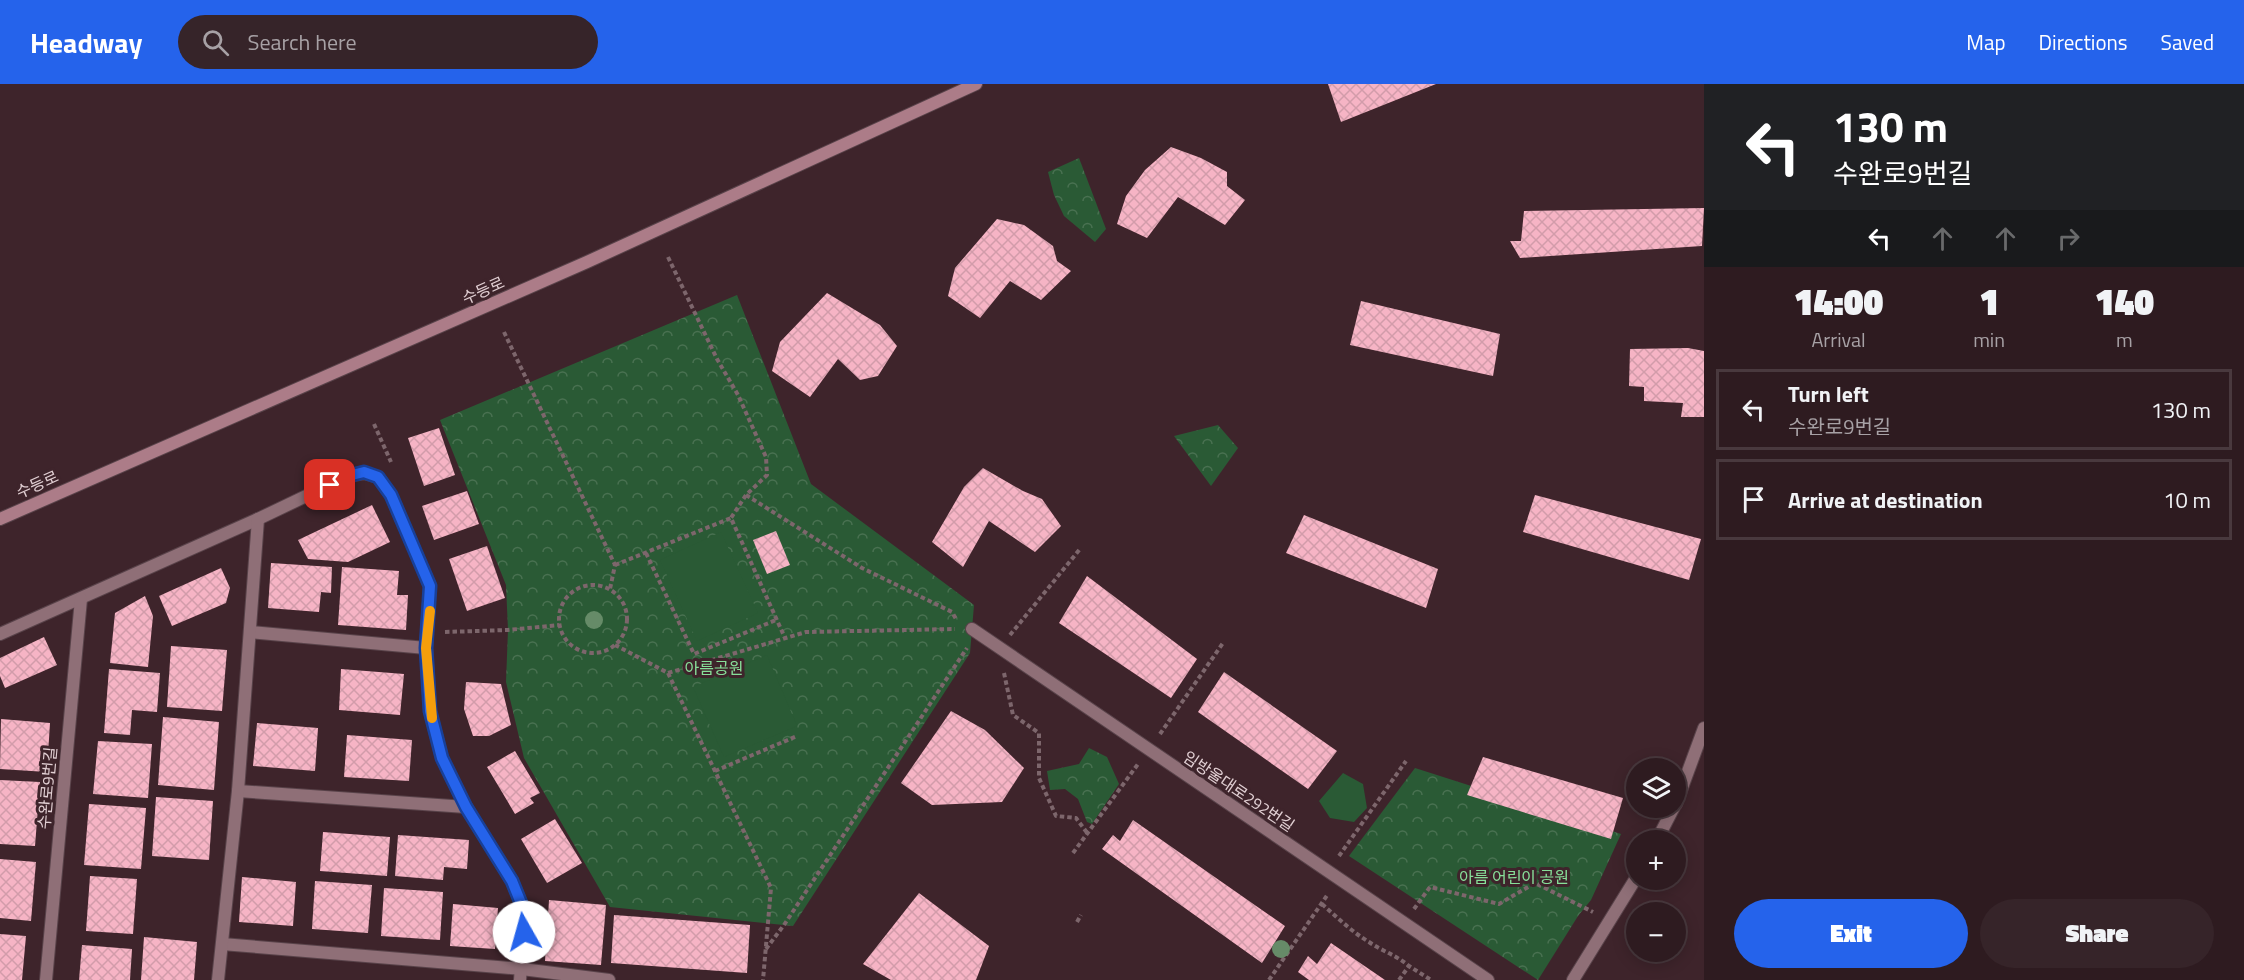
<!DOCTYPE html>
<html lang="en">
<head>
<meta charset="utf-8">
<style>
  :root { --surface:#2e1b20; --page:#362429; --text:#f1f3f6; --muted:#a7a1a5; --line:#49393e; --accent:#2563eb }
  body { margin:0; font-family:"Titillium Web","Noto Sans KR",sans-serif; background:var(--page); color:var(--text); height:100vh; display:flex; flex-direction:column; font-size:22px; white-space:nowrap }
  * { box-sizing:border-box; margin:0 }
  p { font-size:20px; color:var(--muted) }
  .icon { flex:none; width:33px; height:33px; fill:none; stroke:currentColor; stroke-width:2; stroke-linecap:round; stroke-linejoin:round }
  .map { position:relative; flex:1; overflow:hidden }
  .side { display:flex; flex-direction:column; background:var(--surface); width:540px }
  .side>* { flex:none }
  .guide { background:#202124; color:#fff; overflow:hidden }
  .buttons { position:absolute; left:1626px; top:674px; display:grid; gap:12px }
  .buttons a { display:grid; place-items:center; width:60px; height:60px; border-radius:50%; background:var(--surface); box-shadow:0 3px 15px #0003,0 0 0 2px var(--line); font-size:30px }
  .pin { position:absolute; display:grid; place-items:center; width:51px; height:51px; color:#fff; margin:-26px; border-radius:12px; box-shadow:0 3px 9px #0006 }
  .me { position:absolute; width:66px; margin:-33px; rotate:353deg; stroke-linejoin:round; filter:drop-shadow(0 0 4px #0008) }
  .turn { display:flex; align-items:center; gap:21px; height:126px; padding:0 30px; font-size:27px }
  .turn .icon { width:78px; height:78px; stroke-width:2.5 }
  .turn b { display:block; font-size:42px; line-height:51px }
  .lanes { display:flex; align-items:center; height:57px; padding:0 30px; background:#0003; justify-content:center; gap:30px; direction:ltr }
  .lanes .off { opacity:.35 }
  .eta { display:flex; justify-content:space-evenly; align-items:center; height:102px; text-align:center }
  .eta b { font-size:36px; font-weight:800; line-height:42px }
  .action { display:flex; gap:12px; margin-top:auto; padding:12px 30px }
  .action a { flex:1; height:69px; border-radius:36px; background:var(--accent); color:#fff; font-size:24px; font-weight:800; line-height:69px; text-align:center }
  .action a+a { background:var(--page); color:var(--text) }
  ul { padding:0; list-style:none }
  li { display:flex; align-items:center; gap:18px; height:81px; margin:0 12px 9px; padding:0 18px; border:3px solid var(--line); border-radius:0px }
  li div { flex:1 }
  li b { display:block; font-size:22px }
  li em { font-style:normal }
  header { display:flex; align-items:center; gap:36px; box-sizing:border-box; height:84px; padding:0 30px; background:var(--accent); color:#fff }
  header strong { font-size:28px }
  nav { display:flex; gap:33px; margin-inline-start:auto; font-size:21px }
  .search { width:420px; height:54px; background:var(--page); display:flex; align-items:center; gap:15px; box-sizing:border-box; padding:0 21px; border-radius:33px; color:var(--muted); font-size:22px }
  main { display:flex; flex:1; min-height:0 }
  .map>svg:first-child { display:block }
  .park { fill:url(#park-crowns) }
  .garden { fill:#2a5a35 }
  .building { fill:url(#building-cross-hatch) }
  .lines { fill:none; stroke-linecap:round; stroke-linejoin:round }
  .street-casing { stroke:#59434a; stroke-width:14 }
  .secondary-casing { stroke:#59434a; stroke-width:14 }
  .path { stroke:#7d666c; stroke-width:4; stroke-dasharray:4.5 3; stroke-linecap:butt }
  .street { stroke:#8f6f77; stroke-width:12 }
  .secondary { stroke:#ac7c88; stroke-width:12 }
  .tree { fill:#668b68 }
  .route-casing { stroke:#184099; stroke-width:15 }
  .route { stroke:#2563eb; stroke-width:10 }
  .slow { stroke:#f59e0b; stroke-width:10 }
  .labels { text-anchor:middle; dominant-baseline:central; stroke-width:6; stroke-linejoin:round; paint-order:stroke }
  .street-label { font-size:16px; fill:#e2d0d4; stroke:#3e242b }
  .park-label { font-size:16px; fill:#87df99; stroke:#3e242b }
</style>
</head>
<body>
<header>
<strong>Headway</strong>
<div class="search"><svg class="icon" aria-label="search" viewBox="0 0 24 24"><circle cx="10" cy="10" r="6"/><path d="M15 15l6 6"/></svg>Search here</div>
<nav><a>Map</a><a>Directions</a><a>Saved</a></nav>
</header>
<main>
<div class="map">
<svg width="1704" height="896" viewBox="0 0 1704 896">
  <defs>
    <pattern id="park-crowns" width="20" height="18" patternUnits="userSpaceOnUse" patternTransform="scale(1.5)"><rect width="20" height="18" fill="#2a5a35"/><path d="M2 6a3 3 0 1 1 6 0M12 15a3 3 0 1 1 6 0" fill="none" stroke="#497151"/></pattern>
    <pattern id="building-cross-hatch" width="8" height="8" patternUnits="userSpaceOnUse" patternTransform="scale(1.5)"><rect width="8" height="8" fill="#f6b4c5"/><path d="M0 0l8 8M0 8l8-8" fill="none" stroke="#d29caa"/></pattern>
  </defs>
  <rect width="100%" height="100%" fill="#3e242b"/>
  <g class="park">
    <path d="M1079,74L1106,145L1095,158L1064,132L1054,111L1048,88Z"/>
    <path d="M737,211L811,400L974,521L970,569L793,842L610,823L524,674L506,598L508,546L506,501L440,336Z"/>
    <path d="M1218,341L1238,364L1211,402L1174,352Z"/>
    <path d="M1089,664L1107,673L1119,700L1092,740L1087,738L1078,715L1065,705L1050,706L1047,687L1079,680Z"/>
    <path d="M1415,684L1621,750L1591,816L1578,832L1538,896L1349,772Z"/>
  </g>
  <g class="garden">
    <path d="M721,448L758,529L697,557L660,476Z"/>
    <path d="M767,571L797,642L724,673L693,603Z"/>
    <path d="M1343,689L1363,700L1367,724L1354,738L1330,734L1319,717Z"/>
  </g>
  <g class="building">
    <path d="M1328,0H1436L1341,38Z"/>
    <path d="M1171,63L1201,74L1227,88V102L1245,116L1225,141L1178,113L1147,154L1117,140L1126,112L1145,86Z"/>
    <path d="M1704,124L1702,162L1520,174L1510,157H1521L1524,127Z"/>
    <path d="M997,135L1024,141L1053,162L1057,177L1071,187L1041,216L1010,197L980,234L948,212L955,184Z"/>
    <path d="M827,209L880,241L897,262L878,292L860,296L838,275L810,313L772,287L780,258Z"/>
    <path d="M1361,217L1500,250L1493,292L1350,261Z"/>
    <path d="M1688,264L1704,267V333H1681L1683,319L1644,317V303L1629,302L1630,265Z"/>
    <path d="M439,344L455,391L424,402L408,354Z"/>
    <path d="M983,384L1023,407L1042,415L1061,442L1035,468L989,437L963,483L932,458L964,403Z"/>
    <path d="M467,407L479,440L434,456L422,422Z"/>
    <path d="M1535,411L1701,455L1689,496L1523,448Z"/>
    <path d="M372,421L390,458L348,478L308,475L298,456Z"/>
    <path d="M1304,431L1438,485L1426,524L1286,469Z"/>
    <path d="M776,447L790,481L767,490L753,456Z"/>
    <path d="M487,462L505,514L467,527L449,475Z"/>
    <path d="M271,479L332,483L331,509L321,508L319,528L268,524Z"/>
    <path d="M342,483L399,487L397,511H408L406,546L338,541Z"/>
    <path d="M221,484L230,504L226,519L172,542L159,512Z"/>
    <path d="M1087,492L1197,575L1171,614L1059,539Z"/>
    <path d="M145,512L153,532L148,583L110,579L115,529Z"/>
    <path d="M44,553L57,581L5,604L0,592V574Z"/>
    <path d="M171,562L227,566L222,627L167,623Z"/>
    <path d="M109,585L160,589L157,628L132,626L130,651L104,649Z"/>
    <path d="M341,585L404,590L400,631L339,626Z"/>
    <path d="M1224,588L1337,667L1308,705L1198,628Z"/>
    <path d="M466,598L501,600L511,641L489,652H473L464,625Z"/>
    <path d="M951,627L985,646L1024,684L1002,718L932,721L901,699Z"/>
    <path d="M163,633L219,638L214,706L158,701Z"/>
    <path d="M1,635L50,639L47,688L0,685Z"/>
    <path d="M257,639L318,644L315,687L253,682Z"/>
    <path d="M347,651L412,656L409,697L344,693Z"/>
    <path d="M98,657L152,660L148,714L93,710Z"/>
    <path d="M515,667L540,709L530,714L534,719L515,730L487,683Z"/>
    <path d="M1483,673L1623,714L1611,755L1467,711Z"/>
    <path d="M0,696L40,698L35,762L0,760Z"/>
    <path d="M156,713L213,717L209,776L152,772Z"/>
    <path d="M89,720L146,724L141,785L84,781Z"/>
    <path d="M555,735L582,779L547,799L521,755Z"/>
    <path d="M1133,736L1285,842L1262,879L1102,765L1113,751L1120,757Z"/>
    <path d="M323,748L390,753L387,792L320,787Z"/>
    <path d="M398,751L469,756L467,785L444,783L443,796L395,792Z"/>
    <path d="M0,775L36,778L31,837L0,834Z"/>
    <path d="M90,792L137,795L133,850L86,847Z"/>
    <path d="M242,793L296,798L293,842L239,838Z"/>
    <path d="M315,797L372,801L368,849L312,845Z"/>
    <path d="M384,804L443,808L440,856L381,852Z"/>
    <path d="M919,809L989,862L976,896H891L863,880Z"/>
    <path d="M549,816L606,821L601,881L545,877Z"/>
    <path d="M453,820L498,824L495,865L450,862Z"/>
    <path d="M614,831L750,841L747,889L611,879Z"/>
    <path d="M0,850L26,852L22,896H0Z"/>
    <path d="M144,853L197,858L194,896H141Z"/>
    <path d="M1331,859L1385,896H1309L1298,888L1308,872L1317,880Z"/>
    <path d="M82,861L132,865L130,896H79Z"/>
  </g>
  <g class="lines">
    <defs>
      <g id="street">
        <path d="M972,545L1488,896"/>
        <path d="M250,548L426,564"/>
        <path d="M0,550L258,435"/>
        <path d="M238,707L466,723"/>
        <path d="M1676,720L1704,644"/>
        <path d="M1657,756L1674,723"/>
        <path d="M222,860L522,885L609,896"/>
        <path d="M46,896L81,515"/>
        <path d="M218,896L238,707L258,435L348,392L364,389L378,393L391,411L430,502L426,564L430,627L442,674L466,723L512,797L525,829L520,896"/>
        <path d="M1573,896L1636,794"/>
      </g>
      <path id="secondary" d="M0,435L587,178L976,0"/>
    </defs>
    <use href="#street" class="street-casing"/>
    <use href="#secondary" class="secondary-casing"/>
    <g class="path">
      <path d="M668,173L717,275L738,311L766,373L767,391L746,411L731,434"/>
      <path d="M504,248L615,481L610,505"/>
      <path d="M374,340L391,378"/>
      <path d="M746,411L862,484L952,528L956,535"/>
      <path d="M646,469L694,570L776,536"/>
      <path d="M615,481L731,434L785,554"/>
      <circle cx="593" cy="535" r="34"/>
      <path d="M445,548L508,546L559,541"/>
      <path d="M1010,551L1080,465"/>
      <path d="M615,561L668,589L806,548L955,545"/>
      <path d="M668,589L771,804L763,896"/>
      <path d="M1004,589L1013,631L1039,649V694L1056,732L1076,734L1088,750"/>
      <path d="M1160,650L1223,559"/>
      <path d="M715,687L797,652"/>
      <path d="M1073,769L1138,680"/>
      <path d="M1339,772L1406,677"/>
      <path d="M1322,820C1337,833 1352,848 1369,858C1382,867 1396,871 1409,882"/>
      <path d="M1414,825L1430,803L1499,820L1535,799L1593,828"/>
      <path d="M1077,838L1081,831"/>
      <path d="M766,865L784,841L967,564"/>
      <path d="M1269,896L1328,810"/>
      <path d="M1399,896L1409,882L1431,896"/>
    </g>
    <use href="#street" class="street"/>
    <use href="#secondary" class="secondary"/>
  </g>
  <g class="tree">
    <circle cx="594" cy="536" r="9"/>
    <circle cx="1281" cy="865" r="9"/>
  </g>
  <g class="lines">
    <defs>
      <path id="route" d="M330,401L348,392L364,388L378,393L391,411L430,502L426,564L430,627L442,674L466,723L512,797L525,829L524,848"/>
    </defs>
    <use href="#route" class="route-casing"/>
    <use href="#route" class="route"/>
    <path class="slow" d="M430,527L426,564L432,634"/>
  </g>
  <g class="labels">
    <g class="street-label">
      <text transform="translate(483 206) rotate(-24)">수등로</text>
      <text transform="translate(37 400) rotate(-24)">수등로</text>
      <text transform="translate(47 704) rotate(-85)">수완로9번길</text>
      <text transform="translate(1239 707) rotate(34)">임방울대로292번길</text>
    </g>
    <g class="park-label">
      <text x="714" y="584">아름공원</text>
      <text x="1514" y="793">아름 어린이 공원</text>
    </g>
  </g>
</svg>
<div class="buttons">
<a><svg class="icon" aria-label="layers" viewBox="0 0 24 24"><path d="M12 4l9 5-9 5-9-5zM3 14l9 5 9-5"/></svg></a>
<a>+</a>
<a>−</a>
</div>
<div class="pin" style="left:330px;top:401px;background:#d93025"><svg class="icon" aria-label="arrive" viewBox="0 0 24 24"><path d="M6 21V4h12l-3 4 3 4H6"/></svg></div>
<svg class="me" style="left:524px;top:848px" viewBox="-20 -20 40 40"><circle r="19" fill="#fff"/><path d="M0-13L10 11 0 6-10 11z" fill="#2563eb"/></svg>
</div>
<section class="side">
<div class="guide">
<div class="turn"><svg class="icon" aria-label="left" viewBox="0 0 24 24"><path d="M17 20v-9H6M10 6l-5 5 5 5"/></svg><div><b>130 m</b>수완로9번길</div></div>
<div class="lanes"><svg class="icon" aria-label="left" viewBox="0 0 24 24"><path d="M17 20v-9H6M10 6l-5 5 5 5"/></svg><svg class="icon off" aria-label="ahead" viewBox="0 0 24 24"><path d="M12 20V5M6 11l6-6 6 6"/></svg><svg class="icon off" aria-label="ahead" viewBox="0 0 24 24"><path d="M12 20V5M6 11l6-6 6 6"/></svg><svg class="icon off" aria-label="right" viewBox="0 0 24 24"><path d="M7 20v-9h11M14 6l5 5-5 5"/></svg></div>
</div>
<div class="eta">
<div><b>14:00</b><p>Arrival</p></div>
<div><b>1</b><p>min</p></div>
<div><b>140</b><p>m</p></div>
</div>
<ul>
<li><svg class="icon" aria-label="left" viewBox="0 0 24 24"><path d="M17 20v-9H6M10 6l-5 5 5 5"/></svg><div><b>Turn left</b><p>수완로9번길</p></div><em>130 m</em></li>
<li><svg class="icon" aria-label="arrive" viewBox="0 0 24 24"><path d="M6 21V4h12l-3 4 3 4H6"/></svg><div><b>Arrive at destination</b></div><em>10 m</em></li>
</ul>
<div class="action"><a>Exit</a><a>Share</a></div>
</section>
</main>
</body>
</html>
